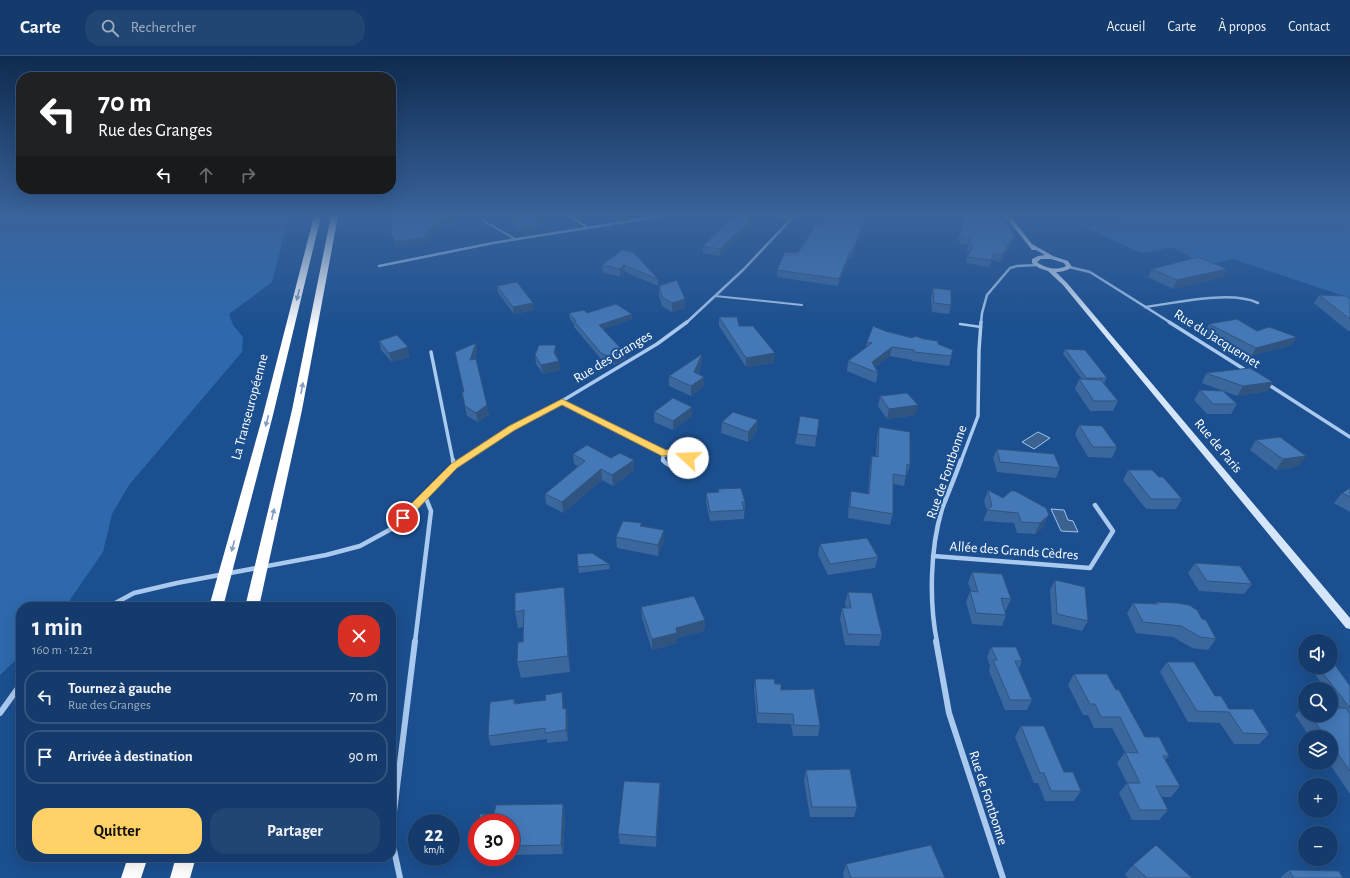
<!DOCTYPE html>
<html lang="fr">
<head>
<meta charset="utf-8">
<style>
  :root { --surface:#143b6b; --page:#214673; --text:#f1f3f6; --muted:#9dadc1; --line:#33557e; --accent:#ffd166 }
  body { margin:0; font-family:"Alegreya Sans",sans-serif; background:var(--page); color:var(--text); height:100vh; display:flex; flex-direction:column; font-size:15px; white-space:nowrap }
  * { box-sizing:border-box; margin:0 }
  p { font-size:13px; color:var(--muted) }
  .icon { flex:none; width:22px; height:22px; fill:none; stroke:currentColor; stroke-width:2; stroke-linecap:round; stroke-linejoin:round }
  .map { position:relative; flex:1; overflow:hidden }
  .drawer { position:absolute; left:16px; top:546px; width:380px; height:260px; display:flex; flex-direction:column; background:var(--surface); border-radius:16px; box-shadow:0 4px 16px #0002,0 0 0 1px var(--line) }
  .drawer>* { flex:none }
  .hud { position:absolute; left:16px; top:16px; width:380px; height:122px; border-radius:16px; box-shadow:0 4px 16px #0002,0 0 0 1px var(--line); background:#202124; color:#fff; overflow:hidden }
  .fabs { position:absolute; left:1298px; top:578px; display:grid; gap:8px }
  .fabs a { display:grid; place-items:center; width:40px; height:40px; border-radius:50%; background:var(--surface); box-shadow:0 4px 16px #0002,0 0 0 1px var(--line); font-size:20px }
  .speed { position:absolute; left:408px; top:758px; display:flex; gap:8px; font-size:20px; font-weight:700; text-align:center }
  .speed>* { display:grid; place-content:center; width:52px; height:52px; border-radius:50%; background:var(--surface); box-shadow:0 4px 16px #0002,0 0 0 1px var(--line); line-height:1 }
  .speed small { font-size:10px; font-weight:400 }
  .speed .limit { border:6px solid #d22; background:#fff; color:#111 }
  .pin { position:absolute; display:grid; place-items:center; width:34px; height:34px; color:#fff; margin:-17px; border:2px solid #fff; border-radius:50%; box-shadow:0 1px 4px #0007 }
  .me { position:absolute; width:44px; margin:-22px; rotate:290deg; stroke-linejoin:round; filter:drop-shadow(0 0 3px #0008) }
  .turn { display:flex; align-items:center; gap:14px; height:84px; padding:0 16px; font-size:18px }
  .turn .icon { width:52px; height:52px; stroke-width:2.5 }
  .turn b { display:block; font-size:28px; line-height:34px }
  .lanes { display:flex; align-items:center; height:38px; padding:0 16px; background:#0003; justify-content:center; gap:20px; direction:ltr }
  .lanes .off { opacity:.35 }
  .round { display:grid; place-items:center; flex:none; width:42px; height:42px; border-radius:16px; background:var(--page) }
  .headline { display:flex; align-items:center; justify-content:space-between; height:68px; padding:0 16px }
  h1 { font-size:24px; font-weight:700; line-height:30px }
  .primary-button { display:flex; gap:8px; margin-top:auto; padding:8px 16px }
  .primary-button a { flex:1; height:46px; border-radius:16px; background:var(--accent); color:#111; font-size:16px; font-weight:700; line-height:46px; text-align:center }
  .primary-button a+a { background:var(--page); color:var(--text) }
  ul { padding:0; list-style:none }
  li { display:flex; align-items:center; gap:12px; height:54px; margin:0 8px 6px; padding:0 8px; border:2px solid var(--line); border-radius:16px }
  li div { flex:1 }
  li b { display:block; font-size:15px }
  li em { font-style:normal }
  header { display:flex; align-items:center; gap:24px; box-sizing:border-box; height:56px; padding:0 20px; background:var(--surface); border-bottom:1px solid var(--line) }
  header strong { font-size:19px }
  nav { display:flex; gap:22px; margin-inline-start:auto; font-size:14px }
  .search { width:280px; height:36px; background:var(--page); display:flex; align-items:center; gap:10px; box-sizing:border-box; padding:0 14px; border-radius:16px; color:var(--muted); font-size:15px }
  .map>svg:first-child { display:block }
  .green { fill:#2e69ad }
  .water { fill:#3c6290; stroke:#9cc4f0 }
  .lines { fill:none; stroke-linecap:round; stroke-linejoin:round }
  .lane-far1 { stroke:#a9c9ee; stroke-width:2 }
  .lane { stroke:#a9c9ee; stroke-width:2.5 }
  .street-far3 { stroke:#a9c9ee; stroke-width:2.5 }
  .street-far2 { stroke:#a9c9ee; stroke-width:3.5 }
  .street-far1 { stroke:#a9c9ee; stroke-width:4.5 }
  .street { stroke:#a9c9ee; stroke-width:6 }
  .secondary { fill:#d6e6fa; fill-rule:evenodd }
  .highway { fill:#fff; fill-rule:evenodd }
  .wall { fill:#3a679d }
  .shaded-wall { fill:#305480 }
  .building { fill:#4478b7; stroke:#305480 }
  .oneway { fill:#829ec1 }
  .route { fill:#ffd166; stroke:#a68842 }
  .labels { text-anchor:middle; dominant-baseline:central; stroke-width:4; stroke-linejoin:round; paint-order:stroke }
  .street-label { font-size:14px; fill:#fff; stroke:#1b4f8f }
</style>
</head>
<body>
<header>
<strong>Carte</strong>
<div class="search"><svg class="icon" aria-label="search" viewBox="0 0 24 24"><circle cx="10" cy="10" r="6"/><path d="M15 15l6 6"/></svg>Rechercher</div>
<nav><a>Accueil</a><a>Carte</a><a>À propos</a><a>Contact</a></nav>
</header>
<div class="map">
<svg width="1350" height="822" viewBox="0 0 1350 822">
  <rect width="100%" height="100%" fill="#1b4f8f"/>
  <g class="green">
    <path d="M0,160H287L285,175L272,226L229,258L233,269L243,281L242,296L129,429L112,458L103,496L65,551H21V599L0,619Z"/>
    <path d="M1143,160H1350V242L1233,203L1206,209L1172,191L1141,197L1085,171Z"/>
  </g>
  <g class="water">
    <path d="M1038,376L1050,382L1034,393L1022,386Z"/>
    <path d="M1051,453L1064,454L1068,464L1073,465L1078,476L1061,475Z"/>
  </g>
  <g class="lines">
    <g class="lane-far1">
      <path d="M482,164L515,183"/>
      <path d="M715,240L802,249"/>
    </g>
    <path class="lane" d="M960,268L981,271"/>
    <g class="street-far3">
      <path d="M570,160L588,172"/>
      <path d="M774,160L792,162"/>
      <path d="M379,210L493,187L662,160"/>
      <path d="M1069,211L1090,216L1171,267"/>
      <path d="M1145,251C1175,247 1231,234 1258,247"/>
      <path d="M686,267L744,213L794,160"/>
      <path d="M981,267L982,257L987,239L1010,212L1017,210L1037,209"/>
    </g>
    <g class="street-far2">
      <path d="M1169,266L1247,315"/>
      <path d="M431,296L453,405"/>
      <path d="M1266,327L1350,381"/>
      <path d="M562,345L666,398"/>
      <path d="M461,405L512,372L562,345L657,288L687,266"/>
      <path d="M663,405V400L673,395L682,396L688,402L687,405"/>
      <path d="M961,405L978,360L979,294L981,266"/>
    </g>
    <g class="street-far1">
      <path d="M453,404L454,410"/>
      <path d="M663,404C669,412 682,413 687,404"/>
      <path d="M933,500L1090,512L1113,475L1095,449"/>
      <path d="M108,551L134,537L177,527L326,499L360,490L393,472L454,410L463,404"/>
      <path d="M415,586L431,455L425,440"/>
      <path d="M937,586C929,546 930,493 942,453C948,437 955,421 961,404"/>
    </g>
    <g class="street">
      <path d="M936,585L949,657L1003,822"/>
      <path d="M0,657L21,628"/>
      <path d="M400,822L391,780L415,585"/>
    </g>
    <path class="secondary" d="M1005,160H1010L1032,188L1053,200L1068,205L1072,211C1067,215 1061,216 1056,216L1067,227L1350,562V573L1346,572L1063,229L1048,215L1039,212L1032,207V203L1038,200L1045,199L1036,194H1032ZM1041,203H1051L1064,207L1066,210C1056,215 1045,212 1037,206Z"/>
    <g class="highway">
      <path d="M314,160H321L273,359L223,551H209L263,359Z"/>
      <path d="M331,160H338L302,354L259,551H245L292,354Z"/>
      <path d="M128,801H148L141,822H121Z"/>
      <path d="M176,801H196L190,822H170Z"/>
    </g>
  </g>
  <g class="wall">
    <path d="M500,160H541L542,168L531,178L526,179Z"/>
    <path d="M960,160H1000L1013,186L1000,206L992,204L989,211L966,207L967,201L970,196L967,195L968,189L960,188L958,183L963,165Z"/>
    <path d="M458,161L459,166L438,171L424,188L397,191L393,183L391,177Z"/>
    <path d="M733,161L720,200L703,197V190Z"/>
    <path d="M857,161L865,162L864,168L851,202H849L838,230L777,221V214L798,197L823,169Z"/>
    <path d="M633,196L658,223V230L625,216L620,220L603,217L602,209Z"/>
    <path d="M1152,213H1227L1223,221L1173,233L1148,221Z"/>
    <path d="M497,230L533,247L534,254L514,258L498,237Z"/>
    <path d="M659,230L685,243V252L672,256L662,250L659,239Z"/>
    <path d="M933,232L951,249L949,258L932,256L931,241Z"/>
    <path d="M1319,239L1350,243V275H1348L1314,247Z"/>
    <path d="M569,257L632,258V263L603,273L625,303L615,309L601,303L574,271V268L570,263Z"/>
    <path d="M719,261L739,270L774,307L746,311L719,270Z"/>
    <path d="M1209,268L1257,275L1292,289L1251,300L1205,276Z"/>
    <path d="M885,275L938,288L953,294L949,310L912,305V304L890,300L875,311L878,317L876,327L847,315L848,305L866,292L867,286Z"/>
    <path d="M379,285L410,301L392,306L381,294Z"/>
    <path d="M476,287L477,296L475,303L489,359L478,366L467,360L462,336H464Z"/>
    <path d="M1065,293L1107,322L1104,327L1118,345L1113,355H1090L1075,333L1079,323H1082L1063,298Z"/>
    <path d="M702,298V307L698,318L704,321V330L691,340L669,330V320Z"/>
    <path d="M535,299H557V301L560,314L543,318L536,308Z"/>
    <path d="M1206,317L1268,335L1237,340L1202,327Z"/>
    <path d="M1200,334L1237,348L1231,358H1207L1194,344Z"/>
    <path d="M880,340L916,359L887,363L878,350Z"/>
    <path d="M654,356L692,360L673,374L654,366Z"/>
    <path d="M819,363L815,391L795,388L797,378Z"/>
    <path d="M722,366L757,375L748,386L721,377Z"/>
    <path d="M1079,369L1117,391L1112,402L1088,401L1075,379Z"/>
    <path d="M879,371L910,409L907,419H906L904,430L893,428V458L890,469L848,462L849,446L851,435L868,438L870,410L872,400L876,401L877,381Z"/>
    <path d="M1256,384L1299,410L1276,414L1250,394Z"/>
    <path d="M997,393L1060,412L1056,422L997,416L993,402Z"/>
    <path d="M573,398L634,414L613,430L602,424L563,457L546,448L545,438L578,410L574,408Z"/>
    <path d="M1128,414L1182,443L1176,453H1146L1123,424Z"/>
    <path d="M1350,432V456L1334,447L1342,437Z"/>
    <path d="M718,433L745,446L744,463L710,465L706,446V437L718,436Z"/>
    <path d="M988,434L1003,442L1044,470L1035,478L1017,477L1014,467L983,465L987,455L984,445Z"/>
    <path d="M642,471L664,485L658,500L617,492L616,481Z"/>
    <path d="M820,488L878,501L875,512L828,519L818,499Z"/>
    <path d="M1195,507L1252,528L1244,538L1199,535L1188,517Z"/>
    <path d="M609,508L610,513L579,517L578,511Z"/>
    <path d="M972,516L1011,543L1006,554H1005L1006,559L1002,570L972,568L966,546L970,535H971L968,527Z"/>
    <path d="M1055,524L1088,565L1082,575L1052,568L1050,534Z"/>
    <path d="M564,531L566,547L570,616L521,622L517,606L523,586V571L518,572L515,556Z"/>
    <path d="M848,536L882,579L879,590L845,589L840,563L842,552H846L845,547Z"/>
    <path d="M1156,546L1202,563L1216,583L1208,594L1192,592L1173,581L1136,577L1127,557L1133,547L1155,548Z"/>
    <path d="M641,551L705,564L704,575L677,582V587L652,594L642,562Z"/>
    <path d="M991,591L1022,605L1019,613L1032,644L1027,654H1005L989,615L990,610L987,601Z"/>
    <path d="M1167,606L1215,640L1229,653L1269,678L1259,688H1234L1220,667L1188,666L1160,616Z"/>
    <path d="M1313,611H1331L1350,630V738L1329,707H1331V681H1310L1295,659L1304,650H1305V659H1331L1340,652L1331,640V633H1326L1311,613Z"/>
    <path d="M1074,618L1116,634L1145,681L1169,700L1165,704L1180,730L1171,741H1161L1168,754L1159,764H1132L1119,737L1127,727L1117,707L1125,696L1112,672H1094L1088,659H1083L1068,629Z"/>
    <path d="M755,623L775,628L781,634L820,670L818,680H793L791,668L757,667L754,634Z"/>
    <path d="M514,643L516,648L564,647V653L566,652L568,663V685L547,687V683L491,690L488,680Z"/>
    <path d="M1021,670L1081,735L1074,745H1045L1038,727H1034L1015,681Z"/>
    <path d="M806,714L857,751L854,761H810L804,725Z"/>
    <path d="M660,727V737L656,791L620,788L618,778Z"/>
    <path d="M565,758L563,798L511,799V767Z"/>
    <path d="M846,808L945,822H844L843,818Z"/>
    <path d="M1133,809L1192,822H1128L1125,818Z"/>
    <path d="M1289,814L1343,822H1280Z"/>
  </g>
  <g class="shaded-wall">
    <path d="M541,160L542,168L531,178L526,179L525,171Z"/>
    <path d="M754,160H761L720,200V193Z"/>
    <path d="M458,161L459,166L438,171L424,188L397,191L395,185L436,165Z"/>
    <path d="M865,162L864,168L851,202L852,196Z"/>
    <path d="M1015,179L1013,186L1000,206L1002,199Z"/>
    <path d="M850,196L849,202L838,230L839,223Z"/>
    <path d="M624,209L625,216L620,220V213Z"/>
    <path d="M1227,213L1223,221L1173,233L1177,224Z"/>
    <path d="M685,243V252L672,256V247Z"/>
    <path d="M533,247L534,254L514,258L513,251Z"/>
    <path d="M632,258V263L599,275V269Z"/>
    <path d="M1297,281L1292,289L1251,300L1256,292Z"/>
    <path d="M476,287L477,296L472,313L470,304Z"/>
    <path d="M556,289L557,299L555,306L559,305L560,314L543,318L541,309L554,297Z"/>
    <path d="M408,291L410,301L392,306L389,297Z"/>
    <path d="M892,291L890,300L871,314L872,306Z"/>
    <path d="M625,297V303L615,309L614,303Z"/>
    <path d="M775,297L774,307L746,311V302Z"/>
    <path d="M702,298V307L694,326V316Z"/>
    <path d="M704,321V330L691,340V330Z"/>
    <path d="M1273,326L1268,335L1237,340L1243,330Z"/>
    <path d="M487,349L489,359L478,366L476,357Z"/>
    <path d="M918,349L916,359L887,363L889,353Z"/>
    <path d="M692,351V360L673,374V365Z"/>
    <path d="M758,364L757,375L748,386V376Z"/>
    <path d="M1306,400L1299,410L1276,414L1283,403Z"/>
    <path d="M634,404V414L613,430L612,419Z"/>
    <path d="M601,413L602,424L563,457L562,446Z"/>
    <path d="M1049,459L1044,470L1035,478L1040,467Z"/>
    <path d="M664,474V485L658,500V489Z"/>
    <path d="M564,531L566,547L570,616L568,600Z"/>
    <path d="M705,564L704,575L677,582V587L652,594V583L676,572Z"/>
    <path d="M562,636L564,647L565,663L563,653Z"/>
    <path d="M566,652L568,663V685L566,674Z"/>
    <path d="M660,727V737L656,791V781Z"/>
    <path d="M563,748L565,758L563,798L561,789Z"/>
  </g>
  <g class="building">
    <path d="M393,160H457L458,161L436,165L423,182L395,185L391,177Z"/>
    <path d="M510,160H541L530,170L525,171Z"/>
    <path d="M735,160H754L720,193L703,190L733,161Z"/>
    <path d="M828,160H856V161L865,162L852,196H850L839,223L777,214L785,196L798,197L816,168L823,169Z"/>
    <path d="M965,160H1000L1015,179L1002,199L994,198L991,204L967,201L973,190L969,189L972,183L961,182L960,177Z"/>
    <path d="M622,194L633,196L658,223L624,209L620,213L602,209Z"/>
    <path d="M1198,201L1227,213L1177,224L1152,213Z"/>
    <path d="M677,224L685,243L672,247L662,241L659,230Z"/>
    <path d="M517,226L533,247L513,251L497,230Z"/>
    <path d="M933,232L951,234V249L934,247Z"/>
    <path d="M1319,239L1346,240L1350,243V263Z"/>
    <path d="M616,248L632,258L599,269L625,297L614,303L601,297L574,265H576L569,257L584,254L587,257Z"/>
    <path d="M719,261H737L739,270H753L775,297L746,302Z"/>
    <path d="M1237,263L1257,275L1269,271L1297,281L1256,292L1209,268Z"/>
    <path d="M873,270L885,275L912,282L915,280L924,283L938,285V288L953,294L951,300L914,296V294L892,291L872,306L878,317L848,305L872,287L867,286Z"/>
    <path d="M397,279L408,291L389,297L379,285Z"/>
    <path d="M476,287L470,304L476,303L487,349L476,357L465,350L462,336H464L455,296Z"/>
    <path d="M539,289H556L554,297L559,305L541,309L535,299Z"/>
    <path d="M1065,293L1085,294L1107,322H1086Z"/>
    <path d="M702,298L694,316L704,321L691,330L669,320Z"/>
    <path d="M1250,312L1273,326L1243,330L1206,317Z"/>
    <path d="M1079,323L1101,324L1118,345H1094Z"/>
    <path d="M1200,334L1223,335L1237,348H1213Z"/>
    <path d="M907,337L918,349L889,353L880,340Z"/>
    <path d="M673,342L692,351L673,365L654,356Z"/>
    <path d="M733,356L758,364L748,376L722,366Z"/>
    <path d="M800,360L819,363L817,380L797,378Z"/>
    <path d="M1079,369L1102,370L1117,391H1093Z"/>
    <path d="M879,371L910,376V409L907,408L906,420L893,418V458L850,451L851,435L869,438L872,400L878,401Z"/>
    <path d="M1280,381L1306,400L1283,403L1256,384Z"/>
    <path d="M587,389L611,402L620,397L634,404L612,419L601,413L562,446L545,438L585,405L573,398Z"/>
    <path d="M997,393L1054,398L1060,412L1000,406Z"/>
    <path d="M1128,414H1152L1159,421H1163L1182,443H1151Z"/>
    <path d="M741,432L745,446H742L744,454L710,456L706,437L719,436L718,433Z"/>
    <path d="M1350,432V441L1342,437Z"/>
    <path d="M988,434L1003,442L1011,435H1015L1046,452L1049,459L1040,467L1021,466L1018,457L987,454L992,450Z"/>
    <path d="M623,465L642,467L640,470L664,474L658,489L616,481Z"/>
    <path d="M867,482L878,501L830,508L820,488Z"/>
    <path d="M592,497L609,508L578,511L577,498Z"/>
    <path d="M1195,507L1240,510L1252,528L1207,525Z"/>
    <path d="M972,516L1002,518L1011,543L1001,542L1006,559L976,557L970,535L978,536Z"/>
    <path d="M1055,524L1085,531L1088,565L1057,558Z"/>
    <path d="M564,531L568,600L517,606L518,586H523L524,554L515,556V537Z"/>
    <path d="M848,536L872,537L882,579L848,578L842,552H851Z"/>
    <path d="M694,540L705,564L676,572L677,577L652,583L641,551Z"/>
    <path d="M1156,546L1177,547L1189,549L1197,554L1202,563L1206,564L1216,583L1200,581L1181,570L1143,566L1133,547L1158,548Z"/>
    <path d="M991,591H1016L1022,605H1015L1032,644H1010L993,604H997Z"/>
    <path d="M1167,606H1194L1215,640H1221L1229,653H1253L1269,678L1243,677L1229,656L1197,655Z"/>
    <path d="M1331,609H1335L1350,630V652L1318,611H1331Z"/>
    <path d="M1074,618H1107L1116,634H1119L1145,681H1159L1169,700H1163L1180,730H1156L1168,754H1140L1127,727H1140L1125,696L1138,697L1120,661H1101L1095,648H1090Z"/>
    <path d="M755,623H774L775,628H781V634L814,633L820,670L794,669L793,658L758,657Z"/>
    <path d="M562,636L563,653L566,652V674L545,677V672L488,680L490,646L514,643V648L546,644L545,639Z"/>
    <path d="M1331,652H1346L1350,658V715L1331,688V681H1326L1310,659H1331Z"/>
    <path d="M1021,670H1044L1064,716H1073L1081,735H1051L1044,717H1040Z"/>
    <path d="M850,713L857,751H812L806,714Z"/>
    <path d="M624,725L660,727L656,781L618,778Z"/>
    <path d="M563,748L561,789L511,790V767H478L480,758H494L496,749Z"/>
    <path d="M477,772V780H475Z"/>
    <path d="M931,789L945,822H851L846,808Z"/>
    <path d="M1156,789L1192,822H1147L1133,809Z"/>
    <path d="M1289,814L1339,815L1343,822H1294Z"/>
  </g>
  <defs><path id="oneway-solid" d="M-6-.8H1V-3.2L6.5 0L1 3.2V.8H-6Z"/></defs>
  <g class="oneway">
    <use href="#oneway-solid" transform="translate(298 239) rotate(104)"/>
    <use href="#oneway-solid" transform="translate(302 332) rotate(-79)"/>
    <use href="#oneway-solid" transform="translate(267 365) rotate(105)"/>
    <use href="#oneway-solid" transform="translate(273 458) rotate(-77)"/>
    <use href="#oneway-solid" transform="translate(233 490) rotate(105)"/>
  </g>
  <linearGradient id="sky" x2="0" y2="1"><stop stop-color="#0f2b4f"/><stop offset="0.58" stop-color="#39639b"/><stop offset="1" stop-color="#39639b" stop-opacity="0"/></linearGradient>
  <rect width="1350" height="275" fill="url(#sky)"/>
  <path class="route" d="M562,343L666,394C677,391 685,393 692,402L688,405L678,398L662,400L562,349L515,374L457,412L407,464H400L398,462L400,459L451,408L509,370Z"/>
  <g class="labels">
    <g class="street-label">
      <text transform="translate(1217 283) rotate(32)">Rue du Jacquemet</text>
      <text transform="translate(613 301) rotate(-31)">Rue des Granges</text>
      <text transform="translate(250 351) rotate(-75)">La Transeuropéenne</text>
      <text transform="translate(1218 390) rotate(50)">Rue de Paris</text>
      <text transform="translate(947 416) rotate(-71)">Rue de Fontbonne</text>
      <text transform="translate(1014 495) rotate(4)">Allée des Grands Cèdres</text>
      <text transform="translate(988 742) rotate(72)">Rue de Fontbonne</text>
    </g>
  </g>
</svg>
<div class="fabs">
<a><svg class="icon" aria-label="sound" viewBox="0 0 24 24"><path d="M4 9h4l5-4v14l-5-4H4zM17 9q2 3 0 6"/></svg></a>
<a><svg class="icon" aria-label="search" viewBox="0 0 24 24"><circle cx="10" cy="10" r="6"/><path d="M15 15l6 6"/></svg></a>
<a><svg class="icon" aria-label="layers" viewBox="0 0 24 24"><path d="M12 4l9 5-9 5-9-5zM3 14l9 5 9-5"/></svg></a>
<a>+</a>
<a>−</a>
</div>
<div class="speed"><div>22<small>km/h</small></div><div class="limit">30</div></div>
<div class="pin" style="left:403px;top:462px;background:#d93025"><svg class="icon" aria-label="arrive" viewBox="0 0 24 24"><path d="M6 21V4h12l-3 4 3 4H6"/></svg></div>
<svg class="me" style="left:688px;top:402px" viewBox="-20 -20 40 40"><circle r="19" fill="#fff"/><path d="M0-13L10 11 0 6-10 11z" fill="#ffd166"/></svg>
<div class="hud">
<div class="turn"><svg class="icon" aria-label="left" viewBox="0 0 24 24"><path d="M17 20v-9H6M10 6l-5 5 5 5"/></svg><div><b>70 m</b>Rue des Granges</div></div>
<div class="lanes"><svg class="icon" aria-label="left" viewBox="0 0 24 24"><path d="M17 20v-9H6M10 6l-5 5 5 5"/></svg><svg class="icon off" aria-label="ahead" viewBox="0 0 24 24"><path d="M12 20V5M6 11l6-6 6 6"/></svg><svg class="icon off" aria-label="right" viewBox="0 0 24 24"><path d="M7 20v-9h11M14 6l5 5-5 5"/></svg></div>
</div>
<section class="drawer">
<div class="headline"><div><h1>1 min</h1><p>160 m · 12:21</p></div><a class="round" style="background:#d93025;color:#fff"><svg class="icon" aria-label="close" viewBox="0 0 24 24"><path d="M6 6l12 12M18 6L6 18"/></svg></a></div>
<ul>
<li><svg class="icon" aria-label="left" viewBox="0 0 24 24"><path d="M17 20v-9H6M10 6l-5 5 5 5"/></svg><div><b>Tournez à gauche</b><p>Rue des Granges</p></div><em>70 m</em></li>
<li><svg class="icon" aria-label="arrive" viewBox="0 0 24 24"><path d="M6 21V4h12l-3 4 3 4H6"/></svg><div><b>Arrivée à destination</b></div><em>90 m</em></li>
</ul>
<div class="primary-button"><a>Quitter</a><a>Partager</a></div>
</section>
</div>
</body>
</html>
